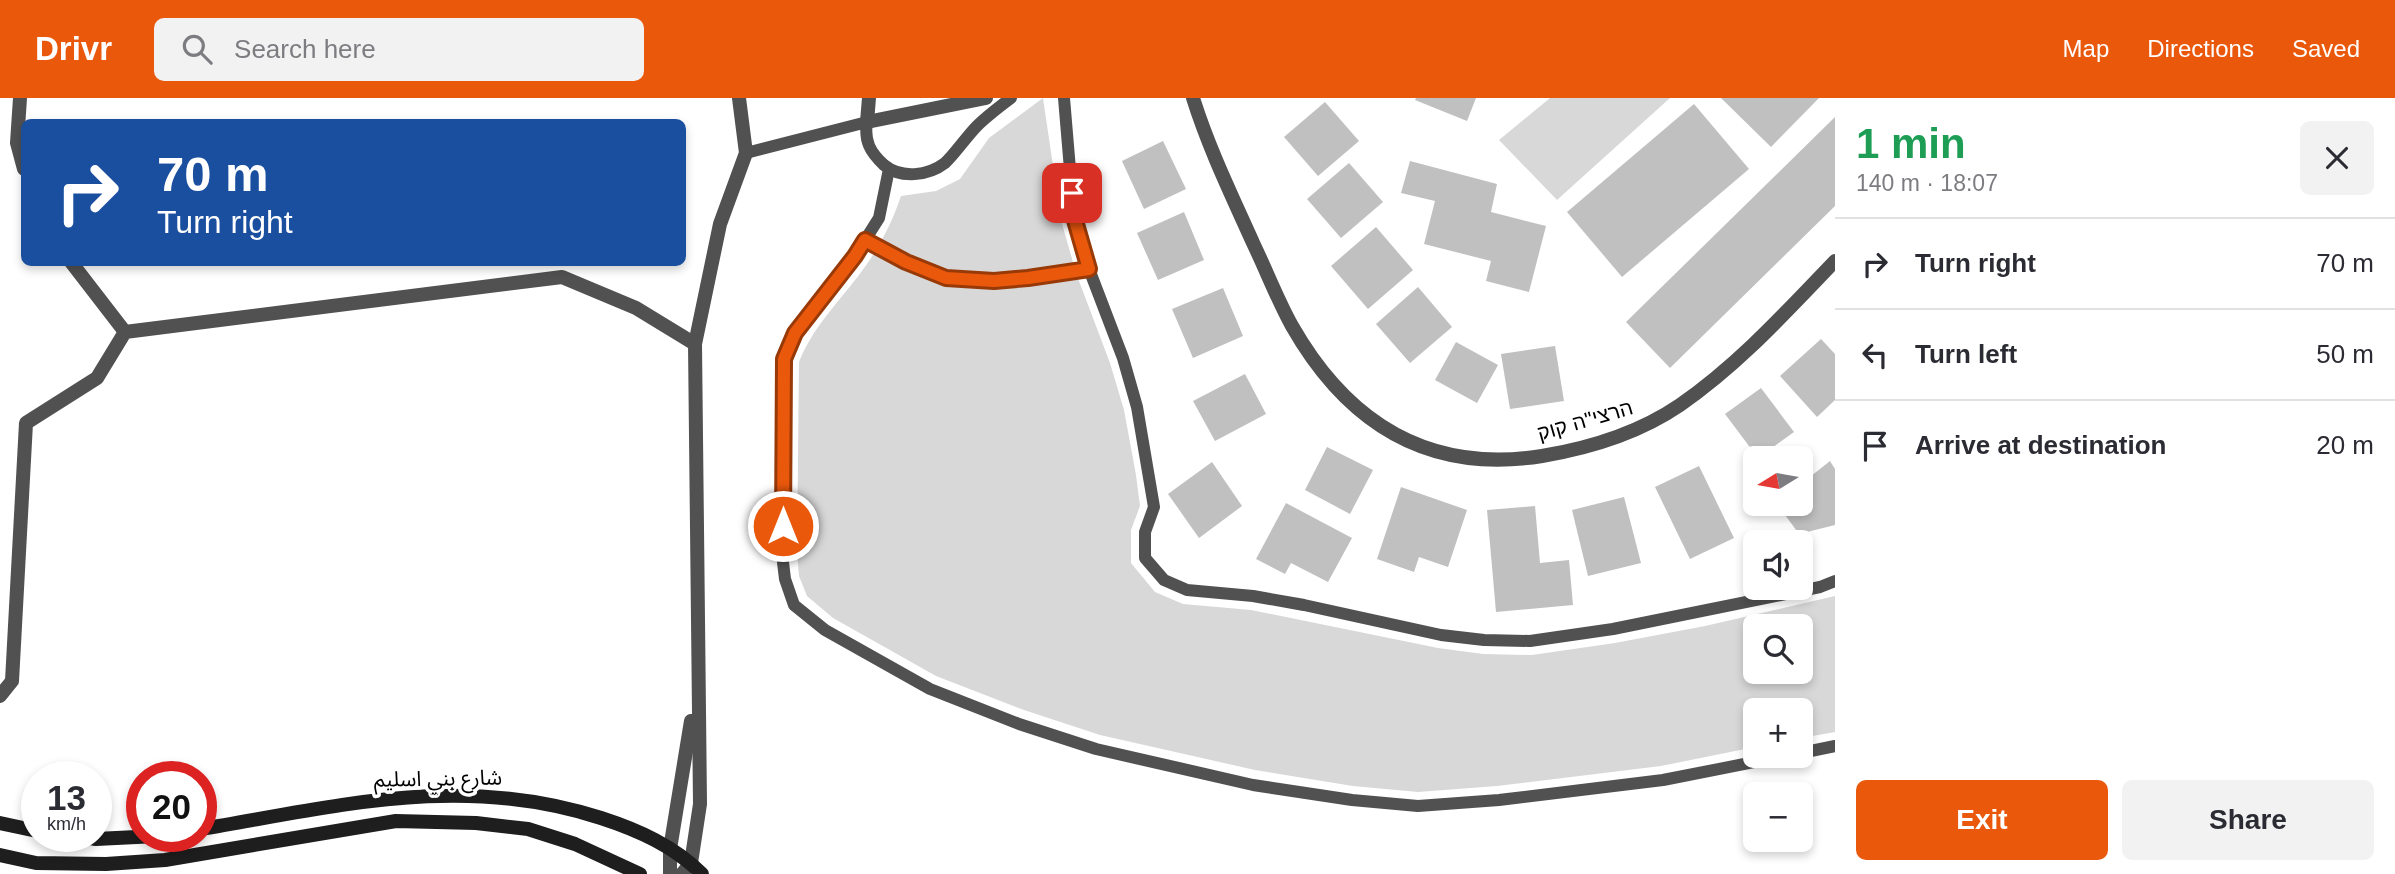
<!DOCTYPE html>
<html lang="en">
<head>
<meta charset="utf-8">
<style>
  :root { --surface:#fff; --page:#f2f2f3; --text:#2b2b33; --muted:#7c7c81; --line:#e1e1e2; --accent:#ea580c }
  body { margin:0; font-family:Helvetica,"Noto Sans Arabic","Noto Sans Hebrew",sans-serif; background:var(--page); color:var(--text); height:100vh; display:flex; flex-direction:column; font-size:26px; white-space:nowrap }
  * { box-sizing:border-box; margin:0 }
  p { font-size:23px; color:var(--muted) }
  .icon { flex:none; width:38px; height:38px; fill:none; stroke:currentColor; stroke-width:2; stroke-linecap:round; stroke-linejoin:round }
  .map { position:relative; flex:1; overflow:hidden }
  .drawer { display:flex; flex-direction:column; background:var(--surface); width:560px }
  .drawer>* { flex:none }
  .top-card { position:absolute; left:21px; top:21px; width:665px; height:147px; border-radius:10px; box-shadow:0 4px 10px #0003; background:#1a4fa0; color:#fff; overflow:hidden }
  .needle { width:46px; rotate:259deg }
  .tools { position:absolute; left:1743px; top:348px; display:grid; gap:14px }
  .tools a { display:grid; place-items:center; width:70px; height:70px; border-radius:10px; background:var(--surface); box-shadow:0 4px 10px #0003; font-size:35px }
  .speed { position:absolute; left:21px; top:663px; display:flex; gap:14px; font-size:35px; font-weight:700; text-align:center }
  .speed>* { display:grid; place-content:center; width:91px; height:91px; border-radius:50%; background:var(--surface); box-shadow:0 4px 10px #0003; line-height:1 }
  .speed small { font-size:18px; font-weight:400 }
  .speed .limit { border:10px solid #d22; background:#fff; color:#111 }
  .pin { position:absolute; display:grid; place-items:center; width:60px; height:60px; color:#fff; margin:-30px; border-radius:14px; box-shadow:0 4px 10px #0006 }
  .me { position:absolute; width:77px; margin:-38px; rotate:0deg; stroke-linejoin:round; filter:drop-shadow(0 0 5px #0008) }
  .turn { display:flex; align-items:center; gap:24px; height:147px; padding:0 21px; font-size:32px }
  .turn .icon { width:91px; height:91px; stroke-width:2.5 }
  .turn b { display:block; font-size:49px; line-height:60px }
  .round { display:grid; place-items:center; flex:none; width:74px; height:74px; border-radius:10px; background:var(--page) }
  .overview { display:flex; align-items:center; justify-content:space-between; height:119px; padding:0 21px }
  h1 { font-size:42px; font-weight:700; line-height:52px; color:#1e9e55 }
  .cta { display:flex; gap:14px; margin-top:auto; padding:14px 21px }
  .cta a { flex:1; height:80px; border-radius:10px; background:var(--accent); color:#fff; font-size:28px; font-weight:700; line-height:80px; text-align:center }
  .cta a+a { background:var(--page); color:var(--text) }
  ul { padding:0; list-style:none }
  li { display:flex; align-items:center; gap:21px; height:91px; padding:0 21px; border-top:2px solid var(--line) }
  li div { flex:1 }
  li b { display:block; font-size:26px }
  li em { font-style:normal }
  header { display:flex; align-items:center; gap:42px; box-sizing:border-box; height:98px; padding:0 35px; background:var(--accent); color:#fff }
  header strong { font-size:33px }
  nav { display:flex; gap:38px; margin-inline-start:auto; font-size:24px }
  .search { width:490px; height:63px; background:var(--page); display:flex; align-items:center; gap:18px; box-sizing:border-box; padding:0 24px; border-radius:10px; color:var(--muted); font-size:26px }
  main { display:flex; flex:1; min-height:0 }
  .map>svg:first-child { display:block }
  .green { fill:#d8d8d8; fill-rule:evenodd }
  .building { fill:#c0c0c0 }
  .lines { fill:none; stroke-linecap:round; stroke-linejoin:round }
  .service { stroke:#515151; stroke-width:12 }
  .minor { stroke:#515151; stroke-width:14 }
  .tertiary { stroke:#515151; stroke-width:14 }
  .secondary { stroke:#1e1e1e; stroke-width:14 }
  .route-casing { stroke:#983908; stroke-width:18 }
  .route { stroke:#ea580c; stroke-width:12 }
  .labels { text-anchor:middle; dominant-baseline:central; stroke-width:7; stroke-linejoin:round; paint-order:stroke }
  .street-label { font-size:21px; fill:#000; stroke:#fff }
</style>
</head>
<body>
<header>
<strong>Drivr</strong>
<div class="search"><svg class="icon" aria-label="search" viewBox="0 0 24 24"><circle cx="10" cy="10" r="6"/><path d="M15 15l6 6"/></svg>Search here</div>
<nav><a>Map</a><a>Directions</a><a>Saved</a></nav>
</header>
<main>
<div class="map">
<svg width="1835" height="776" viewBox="0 0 1835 776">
  <rect width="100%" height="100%" fill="#fff"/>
  <g class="green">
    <path d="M1043,0L1061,122L1076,175L1110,265L1124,312L1136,377L1140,408L1131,432V465L1155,494L1183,506L1251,512L1438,550L1483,556L1532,557L1615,545L1705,528L1835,498V634L1801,640V612H1755V649L1661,668L1497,688L1418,694L1353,688L1255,672L1100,637L1024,612L936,578L833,520L807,498L799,478L797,456L799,264C814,226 844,199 867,166C882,144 893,122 901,98L936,93L960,81L989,40ZM1755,528H1801V574H1755Z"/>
    <path d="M1550,0H1670L1557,102L1499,42Z"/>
  </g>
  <g class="building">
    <path d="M1416,0H1476L1467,23L1415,2Z"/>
    <path d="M1721,0H1819L1771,49Z"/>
    <path d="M1325,4L1359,43L1318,78L1284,39Z"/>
    <path d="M1694,6L1749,71L1622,179L1567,114Z"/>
    <path d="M1835,19V108L1670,270L1626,224Z"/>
    <path d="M1163,43L1186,91L1144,111L1122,63Z"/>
    <path d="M1410,63L1497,86L1491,114L1546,128L1529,194L1486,183L1491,163L1424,146L1435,103L1401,95Z"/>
    <path d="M1349,65L1383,104L1341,140L1307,101Z"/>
    <path d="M1184,114L1204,162L1158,182L1137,135Z"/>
    <path d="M1376,129L1413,172L1368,211L1331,168Z"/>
    <path d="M1418,189L1452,229L1410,265L1376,226Z"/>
    <path d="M1223,190L1243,238L1193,260L1172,211Z"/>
    <path d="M1821,241L1835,256V302L1817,319L1780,278Z"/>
    <path d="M1456,244L1498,267L1477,305L1435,282Z"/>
    <path d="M1555,248L1564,303L1510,311L1501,256Z"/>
    <path d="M1245,276L1266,316L1215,343L1193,303Z"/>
    <path d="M1761,290L1794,334L1758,360L1725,316Z"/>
    <path d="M1327,349L1373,372L1350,416L1305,392Z"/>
    <path d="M1830,363L1835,371V427L1799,436L1777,406H1801V386Z"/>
    <path d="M1212,364L1242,408L1199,440L1168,396Z"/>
    <path d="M1699,368L1734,440L1690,461L1655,389Z"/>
    <path d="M1401,389L1467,412L1448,469L1419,459L1414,474L1377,461Z"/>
    <path d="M1624,399L1641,465L1588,478L1572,412Z"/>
    <path d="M1286,405L1352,440L1328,484L1291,465L1285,476L1256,461Z"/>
    <path d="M1535,408L1540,465L1569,462L1573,507L1496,514L1487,412Z"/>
  </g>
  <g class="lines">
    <g class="service">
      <path d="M1064,0L1074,119L1089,171L1123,260L1137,309L1154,409L1145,434V460L1164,482L1187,492L1253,498L1304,507L1441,537L1484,542L1530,543L1613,531L1820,489L1835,483"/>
      <path d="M746,55L867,24C864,43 870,54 884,67C901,81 928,78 945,65C954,57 967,38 977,28C987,18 999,9 1011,0"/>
      <path d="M889,71L879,120L855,158L795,235L784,261L782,456L785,481L794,507L825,532L930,591L1019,626L1096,651L1253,687L1352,702L1418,708L1499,702L1663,682L1785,658"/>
      <path d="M865,142L906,164L946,180L994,183L1028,180L1089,171"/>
      <path d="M1801,655L1835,648"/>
    </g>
    <g class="minor">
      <path d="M20,0L17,45L24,71"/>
      <path d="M1193,0C1209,51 1232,98 1254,147C1267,174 1278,203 1292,228C1348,326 1429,376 1542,358C1590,350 1639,335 1680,307C1739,266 1786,214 1835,163"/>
      <path d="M867,24L869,0"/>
      <path d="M71,164L125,234"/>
      <path d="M0,598L12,583L26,325L97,280L125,234L562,179L636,210L695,246"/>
      <path d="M670,776V751L691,623"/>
      <path d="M682,776L691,765L700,706L695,246L720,126L746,55L739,0"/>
    </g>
    <path class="tertiary" d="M867,24L986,0"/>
    <g class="secondary">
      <path d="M0,725L37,733"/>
      <path d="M201,731C339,708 462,675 601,720C638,732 674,748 702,776"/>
      <path d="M77,738L96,741L157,738"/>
      <path d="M0,757L36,765L106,766L165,762L396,723L476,725L528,731L575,746L640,776"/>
    </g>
  </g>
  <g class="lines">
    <defs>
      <path id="route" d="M783,428L784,261L795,235L855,158L865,142L906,164L946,180L994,183L1028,180L1089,171L1074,119L1072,95"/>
    </defs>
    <use href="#route" class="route-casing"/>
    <use href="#route" class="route"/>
  </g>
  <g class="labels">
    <g class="street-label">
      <text transform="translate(1585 322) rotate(-16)">הרצי"ה קוק</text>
      <text transform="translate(438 680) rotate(-1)">شارع بني اسليم</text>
    </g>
  </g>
</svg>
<div class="tools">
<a><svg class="needle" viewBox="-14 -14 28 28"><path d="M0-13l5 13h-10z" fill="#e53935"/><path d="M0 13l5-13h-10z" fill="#7c7c81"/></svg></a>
<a><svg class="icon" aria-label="sound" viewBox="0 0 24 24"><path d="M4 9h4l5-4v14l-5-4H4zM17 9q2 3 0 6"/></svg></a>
<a><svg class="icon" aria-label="search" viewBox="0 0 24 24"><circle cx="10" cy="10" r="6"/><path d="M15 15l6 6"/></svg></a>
<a>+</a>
<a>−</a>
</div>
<div class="speed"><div>13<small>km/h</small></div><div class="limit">20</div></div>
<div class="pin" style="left:1072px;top:95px;background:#d93025"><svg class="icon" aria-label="arrive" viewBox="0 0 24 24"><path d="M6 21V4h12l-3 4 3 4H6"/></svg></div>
<svg class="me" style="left:783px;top:428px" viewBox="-20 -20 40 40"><circle r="17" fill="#ea580c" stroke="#fff" stroke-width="3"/><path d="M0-11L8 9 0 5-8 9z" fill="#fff"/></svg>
<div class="top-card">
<div class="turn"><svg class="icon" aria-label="right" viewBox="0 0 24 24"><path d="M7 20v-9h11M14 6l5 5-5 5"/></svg><div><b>70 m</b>Turn right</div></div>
</div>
</div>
<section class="drawer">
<div class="overview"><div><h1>1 min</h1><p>140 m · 18:07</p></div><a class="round"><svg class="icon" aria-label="close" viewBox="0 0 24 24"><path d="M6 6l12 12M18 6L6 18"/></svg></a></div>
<ul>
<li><svg class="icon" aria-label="right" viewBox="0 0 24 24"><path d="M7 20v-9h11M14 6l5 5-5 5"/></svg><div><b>Turn right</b></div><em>70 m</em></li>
<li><svg class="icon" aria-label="left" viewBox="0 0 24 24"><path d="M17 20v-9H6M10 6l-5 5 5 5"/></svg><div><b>Turn left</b></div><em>50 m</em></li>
<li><svg class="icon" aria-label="arrive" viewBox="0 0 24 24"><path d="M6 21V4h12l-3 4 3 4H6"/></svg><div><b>Arrive at destination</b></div><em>20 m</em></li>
</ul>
<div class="cta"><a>Exit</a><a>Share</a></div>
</section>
</main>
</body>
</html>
